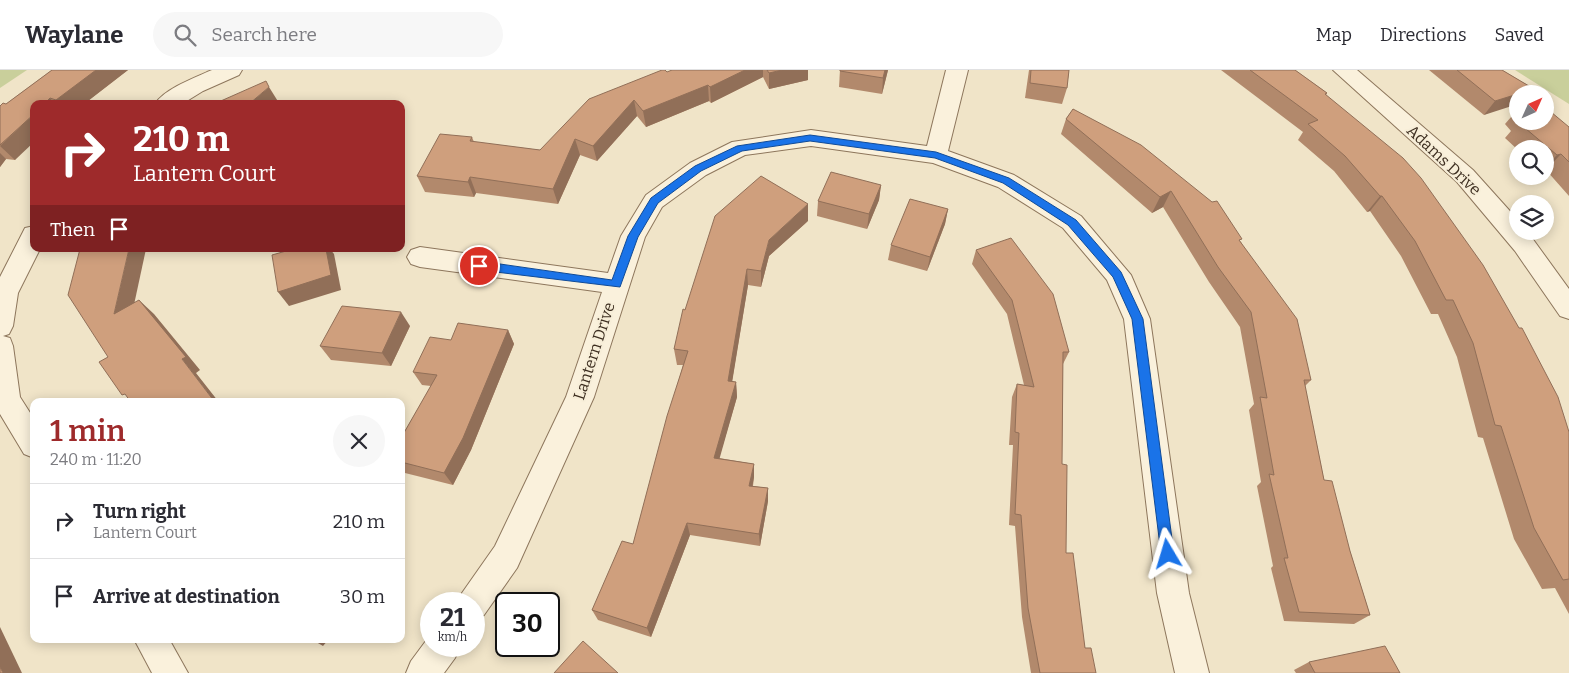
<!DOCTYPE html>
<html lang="en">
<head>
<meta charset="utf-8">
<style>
  :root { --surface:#fff; --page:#f7f7f7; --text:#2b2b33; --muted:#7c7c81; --line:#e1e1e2; --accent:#9e2a2b }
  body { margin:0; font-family:Bitter,serif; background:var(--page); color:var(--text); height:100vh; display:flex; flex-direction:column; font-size:19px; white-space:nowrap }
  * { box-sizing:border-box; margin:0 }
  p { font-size:16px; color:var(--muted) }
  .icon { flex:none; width:28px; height:28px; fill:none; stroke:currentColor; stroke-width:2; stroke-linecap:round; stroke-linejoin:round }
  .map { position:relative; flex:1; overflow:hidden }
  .panel { position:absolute; left:30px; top:328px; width:375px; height:245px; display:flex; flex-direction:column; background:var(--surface); border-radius:10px; box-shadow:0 2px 12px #0003 }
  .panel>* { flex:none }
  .banner { position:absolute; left:30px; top:30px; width:375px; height:152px; border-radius:10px; box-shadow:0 2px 12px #0003; background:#9e2a2b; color:#fff; overflow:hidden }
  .needle { width:32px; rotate:45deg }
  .tools { position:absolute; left:1509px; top:15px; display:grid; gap:10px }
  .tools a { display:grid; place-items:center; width:45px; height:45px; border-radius:50%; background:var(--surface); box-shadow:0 2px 12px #0003; font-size:25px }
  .speed { position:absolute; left:420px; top:522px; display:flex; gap:10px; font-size:25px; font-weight:700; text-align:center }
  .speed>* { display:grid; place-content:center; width:65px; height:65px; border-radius:50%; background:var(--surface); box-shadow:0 2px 12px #0003; line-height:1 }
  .speed small { font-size:12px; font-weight:400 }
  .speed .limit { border:2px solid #111; border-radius:8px; background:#fff; color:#111 }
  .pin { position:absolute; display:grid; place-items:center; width:42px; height:42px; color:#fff; margin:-21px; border:2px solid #fff; border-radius:50%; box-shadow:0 1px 5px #0007 }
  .me { position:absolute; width:55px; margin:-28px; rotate:353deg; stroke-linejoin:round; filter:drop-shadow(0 0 4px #0008) }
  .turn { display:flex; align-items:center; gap:18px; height:105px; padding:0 20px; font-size:22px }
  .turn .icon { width:65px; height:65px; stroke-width:2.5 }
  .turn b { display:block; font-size:35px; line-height:42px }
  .then { display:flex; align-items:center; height:48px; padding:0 20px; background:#0003; gap:10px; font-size:19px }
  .round { display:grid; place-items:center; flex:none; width:52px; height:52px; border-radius:26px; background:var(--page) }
  .overview { display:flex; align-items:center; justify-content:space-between; height:85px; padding:0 20px }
  h1 { font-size:30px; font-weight:600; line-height:38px; color:var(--accent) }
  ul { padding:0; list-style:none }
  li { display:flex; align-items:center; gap:15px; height:75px; padding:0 20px; border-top:1px solid var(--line) }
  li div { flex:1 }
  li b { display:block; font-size:19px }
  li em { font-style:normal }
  header { display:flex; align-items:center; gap:30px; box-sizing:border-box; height:70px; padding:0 25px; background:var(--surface); border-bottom:1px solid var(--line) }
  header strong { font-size:24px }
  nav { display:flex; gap:28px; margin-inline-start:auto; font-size:18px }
  .search { width:350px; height:45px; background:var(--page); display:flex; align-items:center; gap:12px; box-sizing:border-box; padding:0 18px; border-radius:28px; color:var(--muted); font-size:19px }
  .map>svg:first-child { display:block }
  .green { fill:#c9cf9b }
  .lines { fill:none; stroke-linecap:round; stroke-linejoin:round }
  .street-casing { stroke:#8d765c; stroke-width:2 }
  .street { fill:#faf1dc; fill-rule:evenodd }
  .wall { fill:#b2896c }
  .shaded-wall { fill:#916f58 }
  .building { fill:#cf9f7d; stroke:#916f58 }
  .route { fill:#1a73e8; stroke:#114b97 }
  .labels { text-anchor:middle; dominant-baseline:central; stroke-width:4; stroke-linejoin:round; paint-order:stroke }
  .street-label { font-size:16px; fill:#3d2e20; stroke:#f7eed8 }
</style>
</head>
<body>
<header>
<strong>Waylane</strong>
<div class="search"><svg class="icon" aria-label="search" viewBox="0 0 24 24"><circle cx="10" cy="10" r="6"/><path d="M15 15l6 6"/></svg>Search here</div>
<nav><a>Map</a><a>Directions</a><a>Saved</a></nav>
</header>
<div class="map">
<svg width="1569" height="603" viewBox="0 0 1569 603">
  <rect width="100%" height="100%" fill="#f0e4c8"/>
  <g class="green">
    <path d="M0,0H27L0,18Z"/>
    <path d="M1515,0H1569V34Z"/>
  </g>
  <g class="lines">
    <defs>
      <g id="street">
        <path d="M212,0H242L239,5L203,21L182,34H155C164,19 196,7 212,0Z"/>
        <path d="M946,0H968L948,81L1014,105L1081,146L1131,205L1150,249L1189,523L1209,603H1175L1157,523L1124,249L1107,210L1063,158L998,117L933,93L811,76L745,85L706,105L662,137L645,167L594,327L517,498L484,545L474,550V534H457L462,523L495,476L566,327L602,222L420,197L411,194L407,187L411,180L420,177L608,203L621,166L646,125L690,93L732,72L811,60L927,76Z"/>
        <path d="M1333,0H1357L1473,100L1518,150V161H1527L1569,219V249L1560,246L1515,181L1457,112Z"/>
        <path d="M34,156V179H40L18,223L13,256L9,264L3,266L10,268L13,276L20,327L34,349V388L24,384L0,344V207L25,158Z"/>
        <path d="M431,564V576H460L455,588L444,603H406L411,591Z"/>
        <path d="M134,569H169L188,603H152Z"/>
      </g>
    </defs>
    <use href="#street" class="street-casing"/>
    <use href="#street" class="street"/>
  </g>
  <g class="wall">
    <path d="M52,0H128L84,34H34L15,90L6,89L0,97V36L6,34Z"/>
    <path d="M672,0H808V10L769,19L763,7L711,33L709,31L646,57L637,46L597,91L580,85L558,134L476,123L474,127L425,122L417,106L472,67L474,72L540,80Z"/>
    <path d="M840,0H888L882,24L839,17Z"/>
    <path d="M1029,0H1069L1067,18L1062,34L1025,28Z"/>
    <path d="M1221,0H1295L1327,23L1326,25L1569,362V544L1555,518L1542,519L1514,469L1483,368L1478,367L1457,287L1438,244H1431L1401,186L1370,141L1367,142L1334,101L1298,70L1303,62Z"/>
    <path d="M1429,0H1502L1534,19L1484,45Z"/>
    <path d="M1073,39L1241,172L1311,310L1305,316L1324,410L1350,481L1370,545L1354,554L1284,551L1271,498L1273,496L1257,416L1261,412L1249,340L1254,334L1240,257L1209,212L1163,137L1152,143L1061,64L1066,49Z"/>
    <path d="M1518,39V51H1545L1569,57V126L1546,100H1545V79H1518V80L1505,68L1511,61L1505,54Z"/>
    <path d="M881,115L879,130L867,159L817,146L818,131Z"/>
    <path d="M948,139L945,154L927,201L888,190L891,175Z"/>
    <path d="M808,151L769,186L761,217L748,215L732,311L736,312L737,327L719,388L754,394V407L753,416L768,418V431L760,476L690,465L651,567L598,550L592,540L633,474L683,295H677L674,279L685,240Z"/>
    <path d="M976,180L1069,282L1063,294L1062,394L1066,483L1085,578L1096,603H1031L1022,547L1015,456L1009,455L1013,375H1009L1012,327L1017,314L1024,315L1007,244L972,194Z"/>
    <path d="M410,256L391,296L331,290L320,276Z"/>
    <path d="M508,260L514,274L471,380L453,415L401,402V368L431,316L422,315L413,302L451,270Z"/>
    <path d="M1309,592L1400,603H1296L1294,600Z"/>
  </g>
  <g class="shaded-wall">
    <path d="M96,0H128L84,34H60L56,30Z"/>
    <path d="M745,0H763V7L711,33L710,17Z"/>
    <path d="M782,0H808V10L769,19V3Z"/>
    <path d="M885,0H888L882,24L883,8Z"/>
    <path d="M708,15L709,31L646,57L643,41Z"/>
    <path d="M269,17L279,33L278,34H249Z"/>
    <path d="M1534,19L1529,24H1519Z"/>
    <path d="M1518,24V34L1484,45L1495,31Z"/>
    <path d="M50,28L55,34H44Z"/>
    <path d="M634,30L637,46L597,91L593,76Z"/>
    <path d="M34,44V72L15,90L0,76Z"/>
    <path d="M575,69L580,85L558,134L553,119Z"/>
    <path d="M0,83L6,89L0,97Z"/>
    <path d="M1561,84L1546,100H1545V97L1557,85Z"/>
    <path d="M470,107L476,123L474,127L468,112Z"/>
    <path d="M881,115L879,130L867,159L869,144Z"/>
    <path d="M1171,121L1163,137L1152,143L1160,127Z"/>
    <path d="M1380,126H1382L1370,141L1367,142Z"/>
    <path d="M808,134V151L769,186L761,217V201L769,170Z"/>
    <path d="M948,139L945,154L927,201L930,187Z"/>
    <path d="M129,179H146L129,258L114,244Z"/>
    <path d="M326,179H330L334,184L341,220L289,236L278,222Z"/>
    <path d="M747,199L748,215L730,325L728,311Z"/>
    <path d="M139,230L154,244L200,300L196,303L218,331H214L182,289Z"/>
    <path d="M401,242L410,256L391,296L382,283Z"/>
    <path d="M508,260L514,274L471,380L453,415L444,403Z"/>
    <path d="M736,312L737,327L716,401L714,388Z"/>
    <path d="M754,394V407L750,429L749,416Z"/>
    <path d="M768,418V431L760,476L759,464Z"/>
    <path d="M687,453L690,465L651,567L647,558Z"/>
    <path d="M0,557L22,603H3L0,597Z"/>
    <path d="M311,569H329L323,576Z"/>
  </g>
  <g class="building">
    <path d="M52,0H96L56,30L50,28L44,34H34V44L0,75V36L3,33L6,34Z"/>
    <path d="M662,0H665L667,2L672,0H745L710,17L708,15L643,41L634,30L593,76L575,69L553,119L470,107L468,112L417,106L440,64L472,67L470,71L540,80L589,29Z"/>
    <path d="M767,0H782L769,3Z"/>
    <path d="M840,0H885L883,8L840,1Z"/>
    <path d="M1031,0H1069L1067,18L1030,13Z"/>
    <path d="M1250,0H1295L1327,23L1325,24L1403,88L1421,108L1483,195L1519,258H1522L1558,327L1569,362V509L1563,510L1534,458L1501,356L1495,355L1473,273L1453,230H1446L1415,171L1382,126H1380L1345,86L1308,54L1318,50Z"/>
    <path d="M1457,0H1502L1534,19L1495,31Z"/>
    <path d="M266,11L269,17L249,34H214Z"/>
    <path d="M1545,37L1569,57V92L1561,84L1557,85L1519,53L1525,51H1545Z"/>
    <path d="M1073,39L1141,75L1212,132L1217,131L1242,169L1239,170L1297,249L1311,310H1304L1324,410L1332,411L1350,481L1370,545L1299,542L1284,488H1288L1269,404L1274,405L1260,327L1267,328L1251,242L1218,197L1171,121L1160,127L1066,49Z"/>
    <path d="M831,102L881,115L869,144L818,131Z"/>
    <path d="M761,106L808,134L769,170L761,201L747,199L728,311L736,312L714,388L754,394L749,416L768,418L759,464L687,453L647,558L592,540L622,471L633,474L667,346L688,281L674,279L683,239L685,240L715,146Z"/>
    <path d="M910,129L948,139L930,187L891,175Z"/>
    <path d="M1011,168L1053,224L1069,282H1063L1062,394L1067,395L1066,483H1073L1085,578H1091L1096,603H1040L1028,538L1021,445L1015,444L1019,363L1015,362L1017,314L1034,317L1012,230L976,180Z"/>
    <path d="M80,179H129L114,244L139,230L186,287L182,289L214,331H130L125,324L122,325L99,292L108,287L68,225Z"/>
    <path d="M293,179H326L331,205L278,222L272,185Z"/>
    <path d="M342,236L401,242L382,283L320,276Z"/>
    <path d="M458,253L508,260L463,368L444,403L401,392V368L437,305L413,302L430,267L451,270Z"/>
    <path d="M583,571L618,603H554Z"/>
    <path d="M1385,576L1400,603H1315L1309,592Z"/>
    <path d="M0,597L3,603H0Z"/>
  </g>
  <path class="route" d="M810,65L936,82L1009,108L1076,150L1121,202L1143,249L1174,484L1172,488L1168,490L1163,488L1161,484L1132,249L1113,207L1068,155L1003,113L935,88L810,71L742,81L701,101L658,133L638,167L620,217L479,200L474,196L479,191L612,210L628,166L651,128L695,96L737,76Z"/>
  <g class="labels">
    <g class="street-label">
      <text transform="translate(1444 90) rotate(43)">Adams Drive</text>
      <text transform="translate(594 281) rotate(-72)">Lantern Drive</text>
    </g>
  </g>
</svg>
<div class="tools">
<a><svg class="needle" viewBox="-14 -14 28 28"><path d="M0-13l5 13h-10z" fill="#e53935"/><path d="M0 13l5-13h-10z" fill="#7c7c81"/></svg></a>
<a><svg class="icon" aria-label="search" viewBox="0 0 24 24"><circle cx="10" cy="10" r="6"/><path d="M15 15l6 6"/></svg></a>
<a><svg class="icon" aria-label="layers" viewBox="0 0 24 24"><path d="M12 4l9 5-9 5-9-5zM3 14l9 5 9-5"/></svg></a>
</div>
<div class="speed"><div>21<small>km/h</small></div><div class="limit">30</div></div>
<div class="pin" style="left:479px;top:196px;background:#d93025"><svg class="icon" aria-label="arrive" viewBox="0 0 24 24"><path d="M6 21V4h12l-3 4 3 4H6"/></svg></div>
<svg class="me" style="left:1168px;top:484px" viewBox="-20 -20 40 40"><path d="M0-17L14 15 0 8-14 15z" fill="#1a73e8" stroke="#fff" stroke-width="4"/></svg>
<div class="banner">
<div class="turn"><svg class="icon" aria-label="right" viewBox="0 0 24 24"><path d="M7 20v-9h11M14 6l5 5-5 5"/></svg><div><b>210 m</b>Lantern Court</div></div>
<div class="then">Then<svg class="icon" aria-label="arrive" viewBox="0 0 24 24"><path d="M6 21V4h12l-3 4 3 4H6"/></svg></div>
</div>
<section class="panel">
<div class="overview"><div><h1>1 min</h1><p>240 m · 11:20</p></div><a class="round"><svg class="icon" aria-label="close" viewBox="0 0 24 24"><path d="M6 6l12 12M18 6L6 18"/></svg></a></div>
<ul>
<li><svg class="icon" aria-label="right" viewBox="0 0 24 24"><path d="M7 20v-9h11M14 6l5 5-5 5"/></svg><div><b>Turn right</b><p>Lantern Court</p></div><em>210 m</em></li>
<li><svg class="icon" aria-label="arrive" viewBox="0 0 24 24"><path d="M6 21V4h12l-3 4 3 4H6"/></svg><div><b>Arrive at destination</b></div><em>30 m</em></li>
</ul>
</section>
</div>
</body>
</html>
